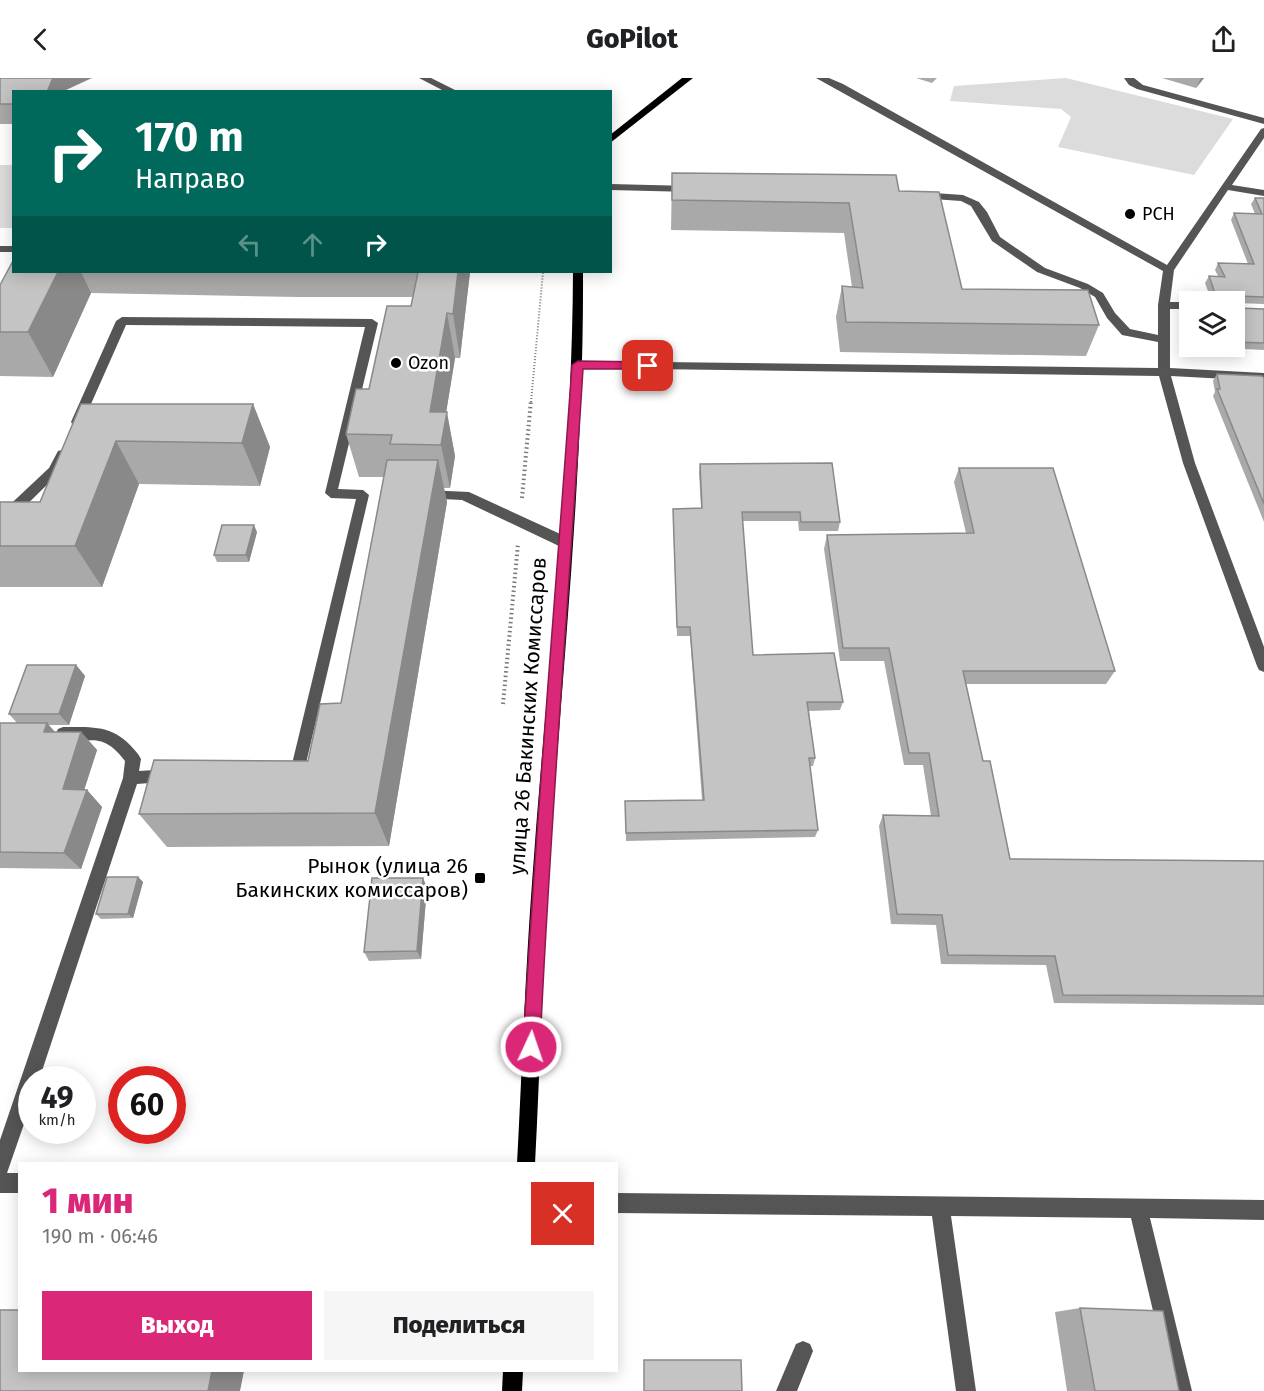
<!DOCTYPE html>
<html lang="ru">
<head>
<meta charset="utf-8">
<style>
  :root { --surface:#fff; --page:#f6f6f6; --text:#202124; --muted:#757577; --accent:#db2777 }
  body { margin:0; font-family:"Fira Sans",sans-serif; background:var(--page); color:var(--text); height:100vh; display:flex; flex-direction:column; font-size:22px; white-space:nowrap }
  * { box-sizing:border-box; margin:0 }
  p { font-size:20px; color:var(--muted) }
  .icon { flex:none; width:33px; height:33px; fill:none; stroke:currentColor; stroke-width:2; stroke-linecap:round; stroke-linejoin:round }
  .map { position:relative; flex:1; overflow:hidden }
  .sheet { position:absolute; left:18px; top:1084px; width:600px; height:210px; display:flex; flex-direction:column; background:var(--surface); border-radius:0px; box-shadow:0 3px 15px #0003 }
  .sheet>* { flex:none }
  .guide { position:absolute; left:12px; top:12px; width:600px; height:183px; border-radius:0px; box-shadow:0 3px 15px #0003; background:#00695c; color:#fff; overflow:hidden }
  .buttons { position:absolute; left:1179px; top:213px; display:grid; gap:12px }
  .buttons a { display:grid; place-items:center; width:66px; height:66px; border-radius:0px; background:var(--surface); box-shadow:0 3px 15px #0003; font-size:30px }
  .speed { position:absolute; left:18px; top:988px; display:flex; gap:12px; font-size:30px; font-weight:700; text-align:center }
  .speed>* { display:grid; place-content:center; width:78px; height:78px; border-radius:50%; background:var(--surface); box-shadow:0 3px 15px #0003; line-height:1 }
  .speed small { font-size:15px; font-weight:400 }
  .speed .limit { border:9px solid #d22; background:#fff; color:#111 }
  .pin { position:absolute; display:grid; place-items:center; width:51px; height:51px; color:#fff; margin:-26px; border-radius:12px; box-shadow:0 3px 9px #0006 }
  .me { position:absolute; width:66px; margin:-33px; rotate:3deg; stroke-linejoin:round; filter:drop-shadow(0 0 4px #0008) }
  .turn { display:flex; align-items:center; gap:21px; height:126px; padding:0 24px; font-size:27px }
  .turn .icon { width:78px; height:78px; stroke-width:2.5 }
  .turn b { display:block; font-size:42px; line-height:51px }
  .lanes { display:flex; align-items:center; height:57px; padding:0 24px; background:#0003; justify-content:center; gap:30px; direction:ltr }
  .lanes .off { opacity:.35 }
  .round { display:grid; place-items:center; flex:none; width:63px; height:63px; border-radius:0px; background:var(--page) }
  .summary { display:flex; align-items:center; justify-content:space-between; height:102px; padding:0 24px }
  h1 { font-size:36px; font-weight:800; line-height:45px; color:var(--accent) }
  .primary-button { display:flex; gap:12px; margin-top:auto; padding:12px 24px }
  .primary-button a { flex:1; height:69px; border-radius:0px; background:var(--accent); color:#fff; font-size:24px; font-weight:800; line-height:69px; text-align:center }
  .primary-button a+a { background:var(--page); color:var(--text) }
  header { display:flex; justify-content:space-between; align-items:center; height:78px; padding:0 24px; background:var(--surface); font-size:27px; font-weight:800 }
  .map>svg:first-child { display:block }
  .green { fill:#dcdcdc }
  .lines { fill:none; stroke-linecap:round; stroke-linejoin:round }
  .path-far1 { stroke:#777; stroke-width:2; stroke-dasharray:1 2; stroke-linecap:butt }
  .path { stroke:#777; stroke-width:4; stroke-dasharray:1.5 3; stroke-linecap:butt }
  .minor { fill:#555; fill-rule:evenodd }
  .major { fill:#000; fill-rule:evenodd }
  .wall { fill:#a9a9a9 }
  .shaded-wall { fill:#898989 }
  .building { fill:#c4c4c4; stroke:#898989; stroke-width:1.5 }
  .route { fill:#db2777; stroke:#8e194d; stroke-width:1.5 }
  .poi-dot { fill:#000; stroke:#fff; stroke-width:2 }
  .labels { text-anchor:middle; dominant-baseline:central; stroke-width:5; stroke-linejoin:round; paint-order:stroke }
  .far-poi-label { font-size:18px; fill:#000; stroke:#fff; text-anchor:start }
  .street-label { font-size:21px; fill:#000; stroke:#fff }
  .poi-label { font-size:21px; fill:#000; stroke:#fff; text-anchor:end }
</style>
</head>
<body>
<header><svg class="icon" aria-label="back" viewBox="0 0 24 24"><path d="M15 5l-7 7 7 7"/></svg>GoPilot<svg class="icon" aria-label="share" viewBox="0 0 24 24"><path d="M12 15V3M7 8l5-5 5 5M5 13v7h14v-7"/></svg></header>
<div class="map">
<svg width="1264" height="1313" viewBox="0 0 1264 1313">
  <rect width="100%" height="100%" fill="#fff"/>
  <g class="green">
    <path d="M1066,0L1233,41L1194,97L1058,69L1071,39L1061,31L950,23L954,8Z"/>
    <rect x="0" y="87" width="13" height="63"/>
  </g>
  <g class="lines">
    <path class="path-far1" d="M531,324L543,194"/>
    <g class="path">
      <path d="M522,420L531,322"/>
      <path d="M503,626L518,466"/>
    </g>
    <g class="minor">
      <path d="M419,0H431L459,14H446Z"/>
      <path d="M816,0H829L843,6L1167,187L1261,51L1264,50V60L1232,107L1264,112V118L1228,112L1174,192L1170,224H1190V231H1170V290L1264,295V303L1171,298L1195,385L1264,569V594L1259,592L1257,588L1183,385L1159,298L574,290V284L578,283L1158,290V264L1122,257L1107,240L1095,219L1080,210L1037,194L992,163L971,128L961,123L919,120L914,117L919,114L963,117L979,124L987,134L1000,159L1045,190L1088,206L1103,215L1115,235L1130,251L1158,257V227L1163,193Z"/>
      <path d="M1124,0H1134L1143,7L1264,40V46L1137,11L1129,7Z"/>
      <path d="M610,106L691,108L696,111L691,114L610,112Z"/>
      <rect x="0" y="168" width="14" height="6"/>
      <path d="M122,239L372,241L378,245L338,411L363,412L369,417L303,698L298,700L284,698L281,693L284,688L292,686L356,421L331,420L325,415L365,249L126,247L83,344L77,348L73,347L71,344L116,243Z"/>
      <path d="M62,372L68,376L58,396L9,444L0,446V436L49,390L58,373Z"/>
      <path d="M426,412L469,414L569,460L571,464L564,469L559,468L462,422L421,420L420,417L421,414Z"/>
      <path d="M63,649C98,649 115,647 138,676L141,681L139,693L170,691L175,693L178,698L175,703L137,706L39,1002H32V1023L7,1095H20V1115H0V1062L123,700L125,683C99,649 88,670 58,659L56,655L58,651Z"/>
      <path d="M616,1115L1264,1122V1142L1150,1140L1192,1313H1172L1131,1140L951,1138L976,1313H956L932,1138L616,1135Z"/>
      <path d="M803,1263L810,1266L813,1273L797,1313H776L796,1266Z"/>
    </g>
    <g class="major">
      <path d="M682,0H693L610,65V57Z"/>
      <path d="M573,194H583C584,398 561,601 548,805C542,899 540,992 535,1086H517C522,992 525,899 532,805C546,601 572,398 573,194Z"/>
      <path d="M503,1293H523L522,1313H502Z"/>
    </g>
  </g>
  <g class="wall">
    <path d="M0,0L66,12L14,14V46H0Z"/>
    <path d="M916,0H937L932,5Z"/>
    <path d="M1162,0H1204L1196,10Z"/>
    <path d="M672,95L899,113L962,211L1099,247L1086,278L840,274L836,239L842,208L852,209L844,155L671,152Z"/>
    <path d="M1255,120H1264V226L1237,225L1238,230L1264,231V272L1205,269L1234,268V224H1212L1205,205L1209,198H1218L1215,192L1218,185L1248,186L1231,142L1234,135L1255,136L1251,126Z"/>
    <path d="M14,194H470L460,280H455L446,334L455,378L450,410H444L447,424L389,768L167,769L139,736L308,683L341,625L384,399H359L346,356L411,228L413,219H299L91,215L53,299L0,298V207Z"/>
    <path d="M1217,296L1264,300V444L1213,318L1215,314L1213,303Z"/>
    <path d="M81,326H253L270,369L260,408L139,406L102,509H0V424H40Z"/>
    <path d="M700,386L840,444L838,453H799L798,443H742L753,577L843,624L840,632L809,633L815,680L813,688H810L818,752L815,759L626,763L625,723L702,722L690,558H677L673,440V431L701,430L699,395Z"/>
    <path d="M959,390L1115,593L1106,606H966L983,683L1010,781L1264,783V927L1054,925L1046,887L941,886L936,847L891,846L879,748L883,737L931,738L923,687H904L884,583H840L824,471L827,457L966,455L954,404Z"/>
    <path d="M257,454L249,484H217L214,477Z"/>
    <path d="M76,587L85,598L69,647H49L55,654H81L97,672L84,712H87L102,729L81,791L0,790V645H17L9,636Z"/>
    <path d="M138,799L143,804L133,840L101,841L96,836Z"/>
    <path d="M427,809L421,881L369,883L364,874Z"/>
    <path d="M1080,1230L1179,1313H1067L1055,1234Z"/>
  </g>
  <g class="shaded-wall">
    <path d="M53,0H92L66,12L65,14H47Z"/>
    <path d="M1201,0H1204L1196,10Z"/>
    <path d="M58,194H81L91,215L53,299L28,254Z"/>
    <path d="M458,194H470L460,280L453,236Z"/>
    <path d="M447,235L455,280L443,354L447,334L455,378L450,410L441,367L430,334Z"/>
    <path d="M253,326L270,369L260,408L242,365Z"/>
    <path d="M116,363L139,406L102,509L75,468Z"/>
    <path d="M438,382L447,424L389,768L375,735Z"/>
    <path d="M254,447L257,454L249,484L246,477Z"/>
    <path d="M76,587L85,598L69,647L59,636Z"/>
    <path d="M47,645L63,664L44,654Z"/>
    <path d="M81,654L97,672L79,728L63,711Z"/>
    <path d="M87,712L102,729L81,791L64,775Z"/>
    <path d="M138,799L143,804L133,840L128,836Z"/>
    <path d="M423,800L427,809L421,881L417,873Z"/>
    <path d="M212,1293H244L240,1313H208Z"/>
  </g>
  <g class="building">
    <path d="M0,0H53L47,14H14V26H0Z"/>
    <path d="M672,95L896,97L899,113L939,114L962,211L1088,212L1099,247L846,244L842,208L863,210L849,125L672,122Z"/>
    <path d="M1255,120H1264V219L1238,218L1236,220L1238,230L1264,231V265L1234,264V224H1218L1209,198L1225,199L1218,185L1254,186L1234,135L1262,136Z"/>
    <path d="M14,181V194H58L28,254H0V207Z"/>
    <path d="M418,194H458L453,236L447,235L430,334H447L441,367L390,366L392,357L346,356L356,311H369L387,228H411Z"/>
    <path d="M1217,296L1262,298L1264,300V426L1217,311H1220Z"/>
    <path d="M81,326H253L242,365L116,363L75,468H0V424H40Z"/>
    <path d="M387,382H438L375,735L139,736L154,682L308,683L320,626L341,625Z"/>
    <path d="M832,385L840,444H801L800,434H742L753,577L834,575L843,624H807L815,680H809L818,752L626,755L625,723L704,722L690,549H677L673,431L702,430L700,386Z"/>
    <path d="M959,390H1053L1115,593H963L983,683H990L1010,781L1264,783V918L1063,917L1055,878L948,877L942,837L897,836L883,737L939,738L929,675H909L889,570H843L827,457L974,455Z"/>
    <path d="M222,447H254L246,477H214Z"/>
    <path d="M27,587H76L59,636H9Z"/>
    <path d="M0,645H47L44,654H81L63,711L87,712L64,775L0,774Z"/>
    <path d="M107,799H138L128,836H96Z"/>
    <path d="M372,800H423L417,873L364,874Z"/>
    <path d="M1080,1230L1163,1233L1179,1313H1095Z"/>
    <path d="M0,1232H20V1293H212L208,1313H0Z"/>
    <path d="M644,1282H741L742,1313H644Z"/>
  </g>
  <path class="route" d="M578,283L648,284L653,288L648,291H583C569,517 550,743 540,969L537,975L531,977L526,975L523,969C536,741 556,514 572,287Z"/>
  <g class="poi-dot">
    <circle cx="1130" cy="136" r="6"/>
    <circle cx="396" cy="285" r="6"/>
    <rect x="474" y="794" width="12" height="12" rx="3"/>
  </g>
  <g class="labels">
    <g class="far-poi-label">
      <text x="1142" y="136">РСН</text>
      <text x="408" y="285">Ozon</text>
    </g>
    <g class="street-label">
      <text transform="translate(528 638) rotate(-86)">улица 26 Бакинских Комиссаров</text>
    </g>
    <g class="poi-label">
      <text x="468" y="788">Рынок (улица 26<tspan x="468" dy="24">Бакинских комиссаров)</tspan></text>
    </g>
  </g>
</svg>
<div class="buttons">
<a><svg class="icon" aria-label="layers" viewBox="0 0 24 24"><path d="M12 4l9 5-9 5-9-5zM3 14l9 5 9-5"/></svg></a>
</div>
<div class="speed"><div>49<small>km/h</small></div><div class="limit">60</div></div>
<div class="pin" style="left:648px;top:288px;background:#d93025"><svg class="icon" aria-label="arrive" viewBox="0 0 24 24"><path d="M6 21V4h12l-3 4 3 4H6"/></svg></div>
<svg class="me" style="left:531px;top:969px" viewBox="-20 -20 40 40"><circle r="17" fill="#db2777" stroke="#fff" stroke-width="3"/><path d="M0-11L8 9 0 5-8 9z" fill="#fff"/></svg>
<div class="guide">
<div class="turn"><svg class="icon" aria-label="right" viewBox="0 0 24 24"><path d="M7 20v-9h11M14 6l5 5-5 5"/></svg><div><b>170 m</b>Направо</div></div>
<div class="lanes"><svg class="icon off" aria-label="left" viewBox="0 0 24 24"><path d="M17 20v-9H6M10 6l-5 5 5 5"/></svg><svg class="icon off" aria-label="ahead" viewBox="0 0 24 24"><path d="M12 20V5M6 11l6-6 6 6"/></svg><svg class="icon" aria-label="right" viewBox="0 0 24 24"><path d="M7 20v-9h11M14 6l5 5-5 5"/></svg></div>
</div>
<section class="sheet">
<div class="summary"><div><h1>1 мин</h1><p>190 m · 06:46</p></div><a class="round" style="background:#d93025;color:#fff"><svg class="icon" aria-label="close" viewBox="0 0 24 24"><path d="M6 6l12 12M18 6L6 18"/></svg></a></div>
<div class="primary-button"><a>Выход</a><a>Поделиться</a></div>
</section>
</div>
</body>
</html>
